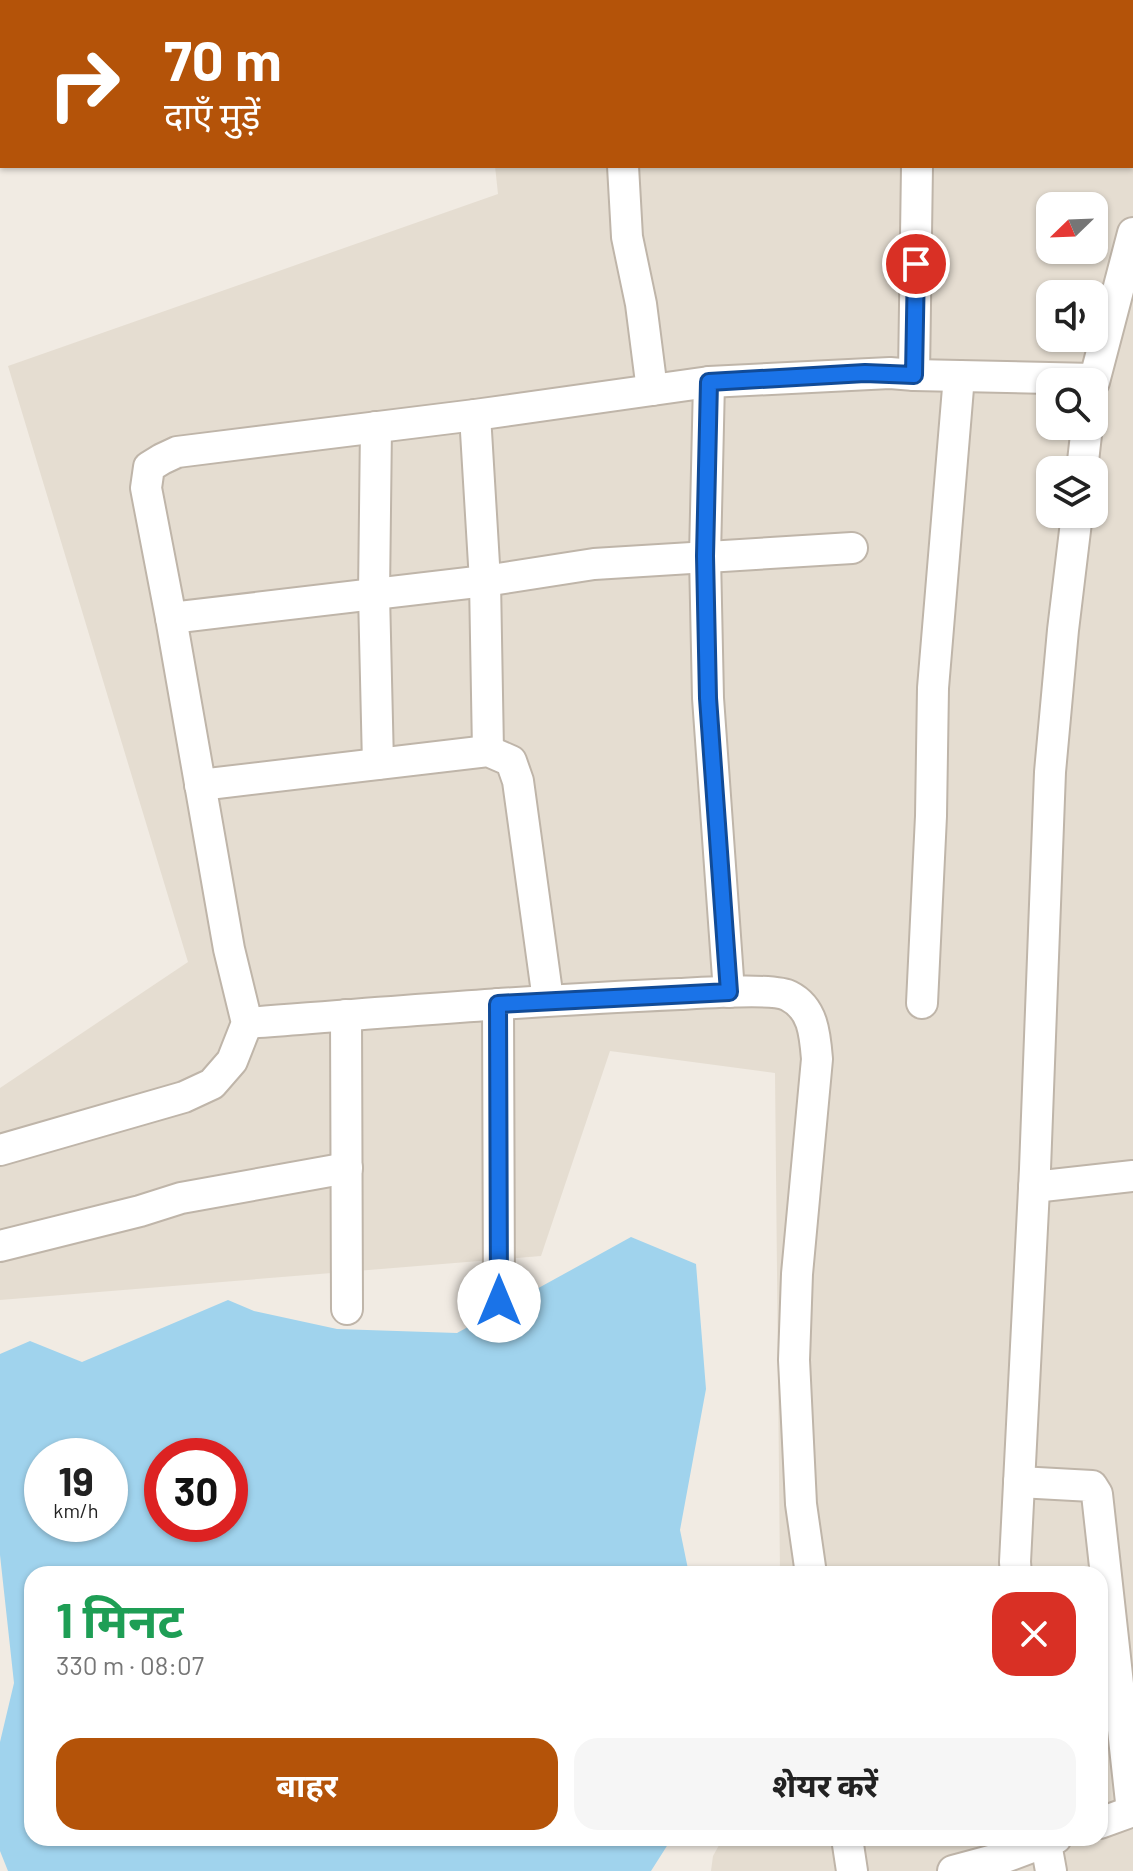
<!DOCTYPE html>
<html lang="hi">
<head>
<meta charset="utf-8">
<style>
  :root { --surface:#fff; --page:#f6f6f6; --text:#222; --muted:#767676; --accent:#b45309 }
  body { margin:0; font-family:Barlow,"Noto Sans Devanagari",sans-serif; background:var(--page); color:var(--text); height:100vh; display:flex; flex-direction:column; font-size:30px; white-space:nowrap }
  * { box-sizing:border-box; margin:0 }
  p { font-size:26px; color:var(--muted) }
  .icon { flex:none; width:44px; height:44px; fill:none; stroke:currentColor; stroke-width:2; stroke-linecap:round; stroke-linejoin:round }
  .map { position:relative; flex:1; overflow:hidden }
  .panel { position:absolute; left:24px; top:1566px; width:1084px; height:280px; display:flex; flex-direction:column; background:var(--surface); border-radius:24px; box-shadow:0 2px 6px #0004 }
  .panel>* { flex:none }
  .banner { position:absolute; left:0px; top:0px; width:1134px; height:168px; box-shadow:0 2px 6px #0004; background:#b45309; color:#fff; overflow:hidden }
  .needle { width:52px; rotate:247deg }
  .controls { position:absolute; left:1036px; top:192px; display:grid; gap:16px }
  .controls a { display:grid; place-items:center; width:72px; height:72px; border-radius:16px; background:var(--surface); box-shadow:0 2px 6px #0004; font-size:40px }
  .speed { position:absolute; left:24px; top:1438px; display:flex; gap:16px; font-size:40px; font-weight:700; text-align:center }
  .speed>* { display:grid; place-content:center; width:104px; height:104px; border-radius:50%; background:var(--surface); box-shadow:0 2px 6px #0004; line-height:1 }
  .speed small { font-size:20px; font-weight:400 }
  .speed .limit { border:12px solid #d22; background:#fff; color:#111 }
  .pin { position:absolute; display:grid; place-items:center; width:68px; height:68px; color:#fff; margin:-34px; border:4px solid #fff; border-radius:50%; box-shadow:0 2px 8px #0007 }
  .me { position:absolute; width:88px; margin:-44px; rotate:0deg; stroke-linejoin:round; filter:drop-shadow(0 0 6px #0008) }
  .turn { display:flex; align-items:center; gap:28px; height:168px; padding:0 32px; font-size:36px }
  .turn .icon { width:104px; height:104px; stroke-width:2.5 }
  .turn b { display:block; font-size:56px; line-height:68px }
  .round { display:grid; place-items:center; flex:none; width:84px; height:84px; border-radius:24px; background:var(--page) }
  .head { display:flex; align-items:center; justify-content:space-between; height:136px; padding:0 32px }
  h1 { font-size:48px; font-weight:700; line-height:60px; color:#1e9e55 }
  .cta { display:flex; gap:16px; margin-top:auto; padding:16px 32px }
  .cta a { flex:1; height:92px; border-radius:24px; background:var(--accent); color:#fff; font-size:32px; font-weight:700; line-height:92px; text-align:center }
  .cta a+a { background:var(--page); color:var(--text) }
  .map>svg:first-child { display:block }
  .residential { fill:#e5ddd1; fill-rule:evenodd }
  .water { fill:#a0d3ed; fill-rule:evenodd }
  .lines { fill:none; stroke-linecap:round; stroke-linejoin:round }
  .street-casing { stroke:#bfb5a9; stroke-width:34 }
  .street { stroke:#fff; stroke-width:30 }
  .route-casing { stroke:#114b97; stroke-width:20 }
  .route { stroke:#1a73e8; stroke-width:14 }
</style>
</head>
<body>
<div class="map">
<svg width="1133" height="1871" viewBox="0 0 1133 1871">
  <rect width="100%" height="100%" fill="#f1ebe3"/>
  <path class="residential" d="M694,0H1133V1871H711L713,1856L723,1838H1100V1574H780L775,1073L610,1051L541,1256L0,1300V1088L188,962L8,366L498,194L495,166H1132V2H694ZM1050,206H1094V250H1050ZM1050,294H1094V338H1050ZM1050,382H1094V426H1050ZM1050,470H1094V514H1050Z"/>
  <path class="water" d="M631,1237L696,1264L706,1389L680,1530L689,1574H32V1838H672L651,1871H8L0,1851V1742L14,1683L0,1555V1354L30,1341L82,1362L228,1300L254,1311L337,1329L457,1333ZM42,1456H110V1524H42ZM162,1456H230V1524H162Z"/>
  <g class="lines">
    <defs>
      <g id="street">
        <path d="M920,2V0"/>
        <path d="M623,166L627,237L641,304L652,390"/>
        <path d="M914,375L917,166"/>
        <path d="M709,382L705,556L708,698L729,992"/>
        <path d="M1094,382L1133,233"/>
        <path d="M475,415L485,581L488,751"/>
        <path d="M376,427L374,594L378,764"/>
        <path d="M1082,470L1087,426"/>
        <path d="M171,618L485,581L594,564L852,548"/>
        <path d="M200,785L488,751L511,761L518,781L548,1000"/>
        <path d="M922,1003L931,816L933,688L959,376"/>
        <path d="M498,1004L499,1301"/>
        <path d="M346,1015L347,1309"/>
        <path d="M247,1023C391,1012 535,1000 680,994C699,993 775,988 789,996C813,1008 815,1034 817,1059L797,1274L794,1360L801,1504L811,1574"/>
        <path d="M0,1150L184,1097L212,1084L232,1061L247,1023L229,949L171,618L146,488L149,467L162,459L177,452L475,415L709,382L890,373L914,375L1094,379"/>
        <path d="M1034,1187L1133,1176"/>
        <path d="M0,1246L140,1211L181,1198L347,1168"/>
        <path d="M1019,1482L1092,1486L1097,1494L1132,1811"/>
        <path d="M1016,1574L1015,1562L1035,1169L1050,772L1063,630L1077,514"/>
        <path d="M1100,1823L1133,1811"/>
        <path d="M847,1838L852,1871"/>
        <path d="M1045,1838L1051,1871"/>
        <path d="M953,1871L1005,1857L1056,1838"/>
      </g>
    </defs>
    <use href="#street" class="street-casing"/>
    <use href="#street" class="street"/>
  </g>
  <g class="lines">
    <defs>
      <path id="route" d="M499,1301L498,1004L729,992L708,698L705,556L709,382L865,373L914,375L916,264"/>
    </defs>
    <use href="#route" class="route-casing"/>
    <use href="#route" class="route"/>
  </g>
</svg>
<div class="controls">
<a><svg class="needle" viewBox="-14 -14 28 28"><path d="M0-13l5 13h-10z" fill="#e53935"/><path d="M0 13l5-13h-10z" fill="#767676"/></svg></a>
<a><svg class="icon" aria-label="sound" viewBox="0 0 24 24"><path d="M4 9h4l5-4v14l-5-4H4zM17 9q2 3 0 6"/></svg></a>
<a><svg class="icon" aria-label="search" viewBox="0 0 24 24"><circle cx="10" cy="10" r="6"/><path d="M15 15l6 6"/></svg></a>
<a><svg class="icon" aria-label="layers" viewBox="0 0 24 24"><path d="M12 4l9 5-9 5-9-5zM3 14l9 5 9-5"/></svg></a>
</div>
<div class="speed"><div>19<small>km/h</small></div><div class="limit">30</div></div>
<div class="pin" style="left:916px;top:264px;background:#d93025"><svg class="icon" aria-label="arrive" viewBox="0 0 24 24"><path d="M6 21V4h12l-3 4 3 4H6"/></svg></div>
<svg class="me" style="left:499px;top:1301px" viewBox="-20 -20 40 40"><circle r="19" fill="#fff"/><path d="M0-13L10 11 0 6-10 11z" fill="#1a73e8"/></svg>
<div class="banner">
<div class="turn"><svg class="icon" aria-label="right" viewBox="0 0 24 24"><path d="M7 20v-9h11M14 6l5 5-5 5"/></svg><div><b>70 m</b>दाएँ मुड़ें</div></div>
</div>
<section class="panel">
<div class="head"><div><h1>1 मिनट</h1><p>330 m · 08:07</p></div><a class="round" style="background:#d93025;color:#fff"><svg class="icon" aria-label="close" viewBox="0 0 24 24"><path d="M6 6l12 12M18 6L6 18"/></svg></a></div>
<div class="cta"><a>बाहर</a><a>शेयर करें</a></div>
</section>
</div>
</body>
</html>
